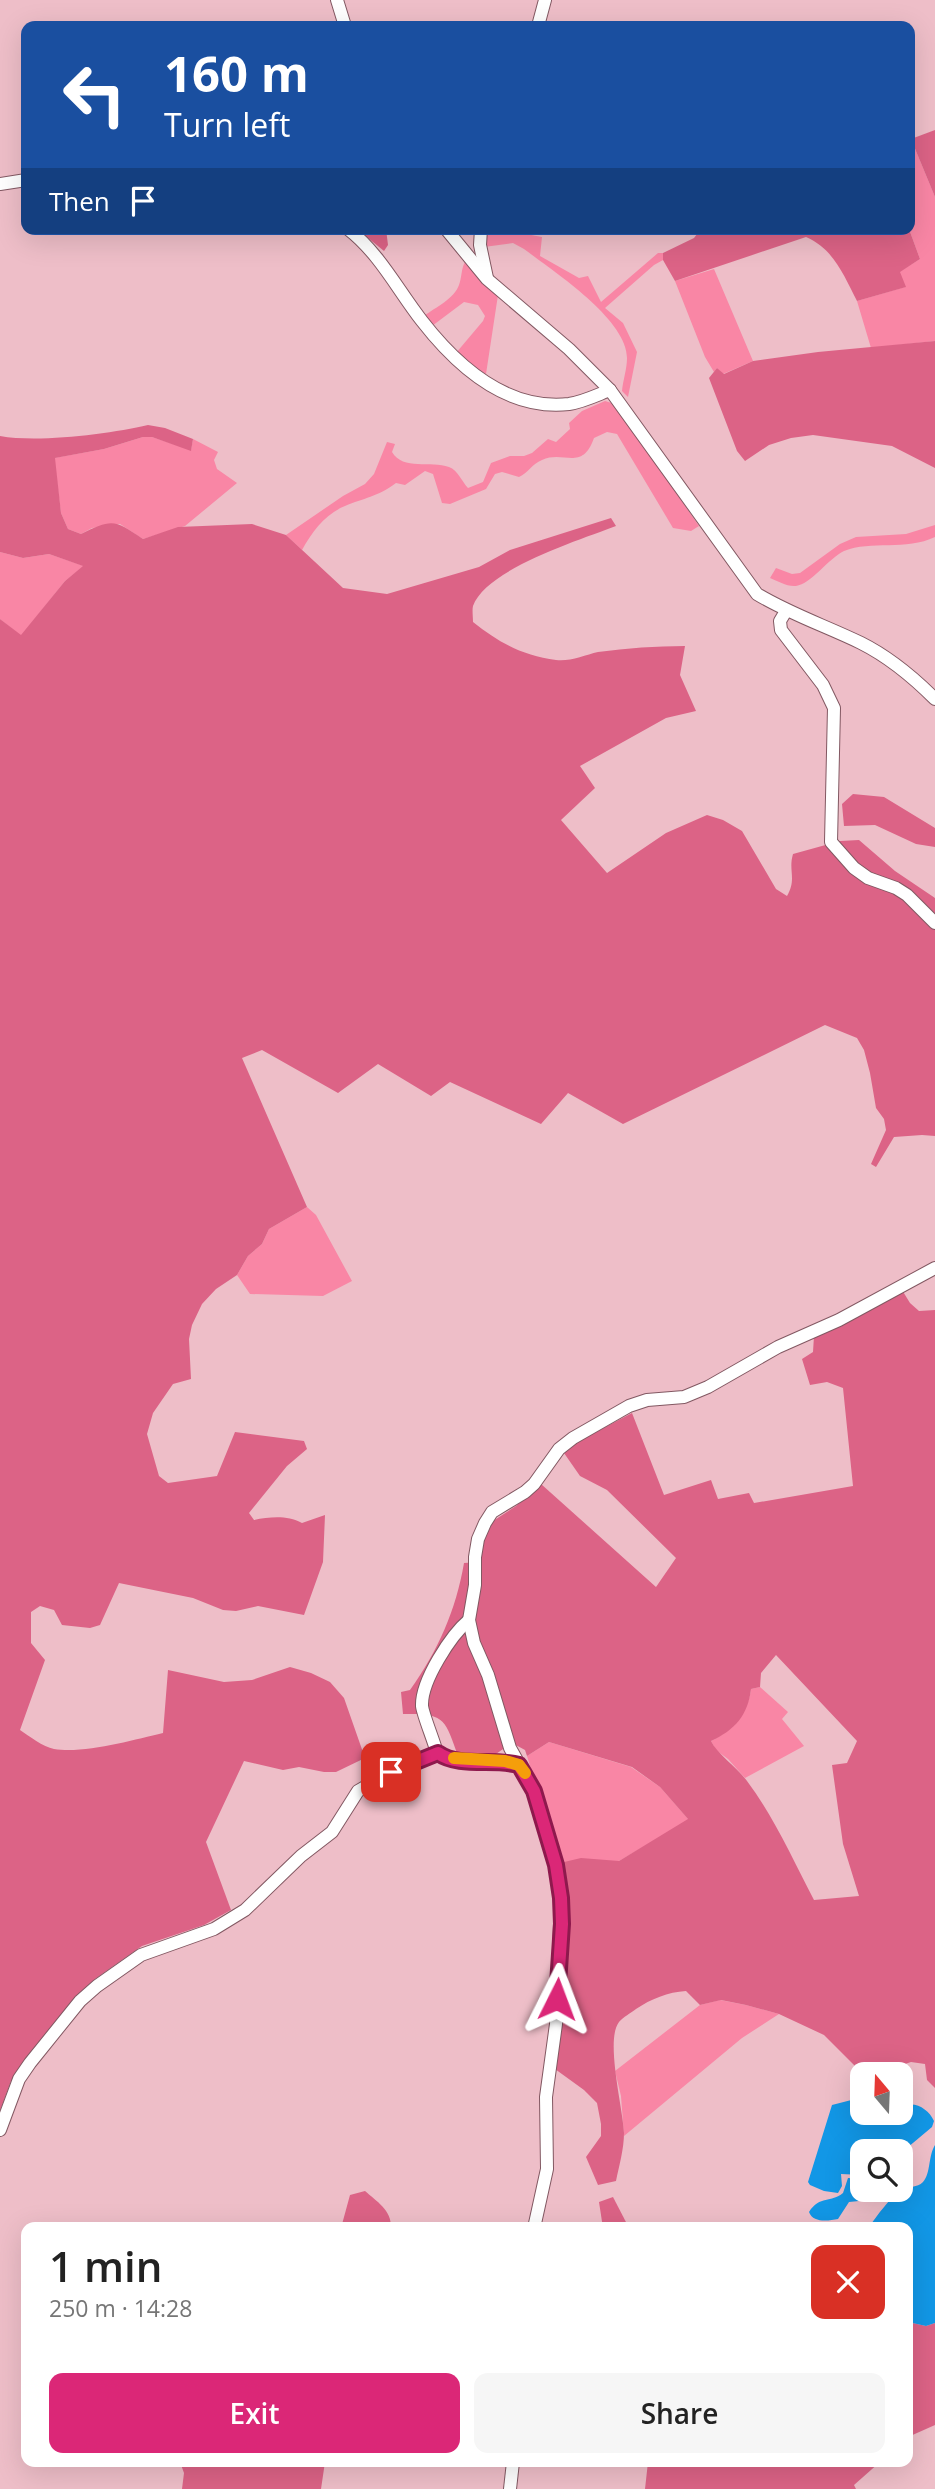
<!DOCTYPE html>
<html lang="en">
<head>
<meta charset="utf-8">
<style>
  :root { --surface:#fff; --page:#f6f6f6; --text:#222; --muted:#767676; --accent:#db2777 }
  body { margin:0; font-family:"Open Sans",sans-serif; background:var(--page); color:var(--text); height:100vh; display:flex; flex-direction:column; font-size:26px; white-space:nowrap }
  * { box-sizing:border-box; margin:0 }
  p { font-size:23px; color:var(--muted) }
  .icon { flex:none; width:38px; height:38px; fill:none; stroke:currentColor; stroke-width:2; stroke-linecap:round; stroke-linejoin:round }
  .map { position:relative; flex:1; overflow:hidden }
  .panel { position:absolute; left:21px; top:2222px; width:892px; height:245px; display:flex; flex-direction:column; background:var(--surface); border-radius:14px; box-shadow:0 7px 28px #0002 }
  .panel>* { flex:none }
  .banner { position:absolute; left:21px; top:21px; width:894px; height:214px; border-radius:14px; box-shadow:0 7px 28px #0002; background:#1a4fa0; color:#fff; overflow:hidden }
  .needle { width:46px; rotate:341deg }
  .tools { position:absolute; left:850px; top:2062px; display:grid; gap:14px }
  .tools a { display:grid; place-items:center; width:63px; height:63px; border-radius:14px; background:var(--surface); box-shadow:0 7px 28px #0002; font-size:35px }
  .pin { position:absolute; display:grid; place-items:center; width:60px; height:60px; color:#fff; margin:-30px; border-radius:14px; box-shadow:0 4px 10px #0006 }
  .me { position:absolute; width:77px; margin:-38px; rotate:3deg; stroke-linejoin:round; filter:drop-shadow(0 0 5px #0008) }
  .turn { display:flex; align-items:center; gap:24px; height:147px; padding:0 28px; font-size:32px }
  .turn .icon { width:91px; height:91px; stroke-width:2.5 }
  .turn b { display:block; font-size:49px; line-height:60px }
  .then { display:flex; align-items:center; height:66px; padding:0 28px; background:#0003; gap:14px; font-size:26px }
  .round { display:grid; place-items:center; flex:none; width:74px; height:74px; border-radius:14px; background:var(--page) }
  .overview { display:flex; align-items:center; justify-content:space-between; height:119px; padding:0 28px }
  h1 { font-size:42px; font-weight:600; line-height:52px }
  .cta { display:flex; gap:14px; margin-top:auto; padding:14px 28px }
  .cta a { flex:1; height:80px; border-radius:14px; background:var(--accent); color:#fff; font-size:28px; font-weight:600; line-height:80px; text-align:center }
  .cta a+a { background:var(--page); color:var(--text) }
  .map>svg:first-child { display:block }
  .green { fill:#f986a5 }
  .forest { fill:#dc6386; fill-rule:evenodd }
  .water { fill:#1297e6 }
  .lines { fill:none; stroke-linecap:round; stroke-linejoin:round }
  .minor-casing { stroke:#825862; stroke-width:14 }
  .minor { stroke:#fff; stroke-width:12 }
  .route-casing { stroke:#8e194d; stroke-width:18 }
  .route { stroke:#db2777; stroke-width:12 }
  .slow { stroke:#f59e0b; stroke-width:12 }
</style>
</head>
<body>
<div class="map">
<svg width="935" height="2489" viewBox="0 0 935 2489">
  <rect width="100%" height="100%" fill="#eebec8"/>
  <g class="green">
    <path d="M911,139L935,197V341L871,348L857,301L905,287L899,272L920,259L909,229Z"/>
    <path d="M526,234L542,237L540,256L579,278L588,276L601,302L658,253H663V260L654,265L605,308L623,323L637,352L628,397L622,391C623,380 627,369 627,358C627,319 553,271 524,249L513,243L484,247L483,235Z"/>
    <path d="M465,262L498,295L486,374L464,361L456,353L483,321L485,316L478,305L464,302L432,326L424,316C436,307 454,299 459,285C462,277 461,269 465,262Z"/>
    <path d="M714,269L753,361L723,374L717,368L714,372L705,357L675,281Z"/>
    <path d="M605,401L615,404L699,526L691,531L673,528L617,434L607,432L594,438C582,472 564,450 542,460C532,464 528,473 519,477L502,472L495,474L486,489L450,504L442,503L433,474L425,471L405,485L396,483C377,497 364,498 345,506C325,514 312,532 302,550L286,535L343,496L365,484L374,474L387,442L395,444L392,452C403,471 431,460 449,467C458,470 462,482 468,488L483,482L491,463L510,456H524L532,453L548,439L556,442L570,429L569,423L582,411Z"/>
    <path d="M143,437H152L191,450L193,439L218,452L214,460L217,469L237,483L185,526L143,539L120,524L92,528L81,534L68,529L61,513L54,458L104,449Z"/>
    <path d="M935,525V537C906,551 871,540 844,551C829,558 811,584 796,586C787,587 778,581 770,578L776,568L792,574L800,573L840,544L856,537L906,534Z"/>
    <path d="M0,552L23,558L49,554L84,566L65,581L21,636L0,619Z"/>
    <path d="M307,1207L316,1215L352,1281L323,1296L250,1294L237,1275L248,1256L262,1244L269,1229Z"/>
    <path d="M760,1687L788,1712L782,1719L804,1746L745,1778L728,1759L716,1750L711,1741C731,1732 749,1710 751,1689Z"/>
    <path d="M549,1742L631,1767L660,1787L689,1820L619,1861L560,1863L527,1756Z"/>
    <path d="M720,2000L746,2005L779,2014L742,2038L624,2136L621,2096L615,2071L700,2005Z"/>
  </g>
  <g class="forest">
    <path d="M935,130V197L911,139Z"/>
    <path d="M357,229H386L388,245L384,251Z"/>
    <path d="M701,229H909L920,259L900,272L906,287L857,301C844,276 834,249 806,237L675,281L663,260V253L694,238Z"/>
    <path d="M935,341V468L892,446L813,435L791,438L769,445L745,461L737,451L709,378L717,368L724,374L753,361L818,352Z"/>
    <path d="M148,425L165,428L193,439L191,451L152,437H143L104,449L55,458L61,513L68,529L81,534C113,518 115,520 143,539L178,527L252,524L286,535L343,588L387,594L479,567L510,550L611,518L616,526C580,540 486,569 473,606C472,610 473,617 473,622C498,642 523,656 556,660C569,662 585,655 598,652C627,648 656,646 685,646L680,675L696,711L666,718L580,766L595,788L561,820L607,873L666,833L707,815L723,820L742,831L776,889L787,896C797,879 788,871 793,854L840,841L859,840L895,871L935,898V1136L922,1135L894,1137L876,1167L871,1164L886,1130L884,1119L876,1108L870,1073L864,1050L857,1038L825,1025L623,1124L568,1093L541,1124L450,1082L431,1096L378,1064L338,1093L262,1050L242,1058L307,1207L269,1229L262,1244L248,1256L237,1275L216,1289L202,1304L192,1325L189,1339L191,1379L173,1384L153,1413L147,1434L159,1476L168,1483L217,1476L235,1432L304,1441L307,1449L287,1466L249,1513L254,1520C270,1517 287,1515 302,1523L325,1515L323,1562L304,1615L258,1606L236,1611L223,1610L193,1598L119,1583L100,1625L90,1628L62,1625L54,1610L40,1606L31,1612V1643L45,1660L20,1730C29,1736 43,1747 54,1749C84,1754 133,1740 163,1733L168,1670L224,1682L252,1680L290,1667L311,1673L330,1682L344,1698L365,1758L336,1772H324L299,1767L283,1770L244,1761L206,1842L231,1910L204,1925L142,1946L95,1979L74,1998L24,2062L11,2081L0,2111V619L21,635L65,581L83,566L49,554L23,558L0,552V436C38,443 110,434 148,425Z"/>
    <path d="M853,794L884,797L935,828V847L916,844L875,825L844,826L842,804Z"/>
    <path d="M902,1290L910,1303L919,1311L935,1310V2088L927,2080L925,2064L911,2062L893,2068L860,2071L824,2035L779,2014L746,2005L721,2000L700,2005L686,1991C668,1992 651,1999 636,2009C631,2013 623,2017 619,2022C605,2040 623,2108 624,2133C624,2149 619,2166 616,2181L598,2185L586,2157L601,2136V2124L597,2103L584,2090L555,2069L567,1901L560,1863L581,1858L619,1861L688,1819L660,1787L632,1767L549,1742L527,1756L525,1750L512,1743L493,1756H458C445,1718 444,1713 403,1714L401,1692L410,1690C438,1651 456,1610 464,1563L479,1562L484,1538L493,1521L516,1506L541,1484L656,1587L676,1558L607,1490L580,1476L564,1453L581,1440L632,1413L664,1495L711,1480L718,1499L749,1493L754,1503L853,1486L843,1388L827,1382L810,1385L802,1359L813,1352L814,1336ZM776,1655L857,1741L847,1763L832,1765L843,1844L859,1896L814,1900C793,1860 774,1817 747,1781C737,1767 717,1754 711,1741C735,1730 748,1715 751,1689L760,1687L761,1673Z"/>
    <path d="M365,2191C376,2201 392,2210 391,2228H341L350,2195Z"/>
    <path d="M613,2197L628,2226L629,2228H603L599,2202Z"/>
    <path d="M908,2322L926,2326L935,2323V2425L908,2437Z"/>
    <path d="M180,2462H325L321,2489H182L184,2473Z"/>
    <path d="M648,2462H880L854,2485L856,2489H645Z"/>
  </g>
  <g class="water">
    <path d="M863,2097V2112H901V2101L904,2106C916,2101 929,2110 934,2121L932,2127L901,2153V2151H863V2175L841,2174L842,2186L838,2193L824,2191L810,2185L808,2182L832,2105Z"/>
    <path d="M935,2145V2323L926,2326L908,2322V2228H868C878,2215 889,2198 902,2190C909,2186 917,2188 923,2182C931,2173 928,2156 935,2145Z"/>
    <path d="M848,2178L863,2179V2189H879V2193L869,2200L849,2202L838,2219C828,2221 813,2223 809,2212C820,2195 831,2203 843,2193Z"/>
  </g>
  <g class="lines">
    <defs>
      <g id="minor">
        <path d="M337,0L345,26"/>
        <path d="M538,26L545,0"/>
        <path d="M0,184L26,180"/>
        <path d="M348,229C380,254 397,289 422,321C457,366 507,411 569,404C583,402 597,395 610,390"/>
        <path d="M446,229L487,279L569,349L610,390L757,594C790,614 826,626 861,643C889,657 913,677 935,699"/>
        <path d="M481,229L480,245L487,278"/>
        <path d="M786,611L780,621L781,630L823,685L834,708L831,842L854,868L868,878L896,888L907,895L935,923"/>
        <path d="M469,1620C451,1635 421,1681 422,1706C423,1715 434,1741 437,1753C459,1768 494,1758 519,1765"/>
        <path d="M0,2130L19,2079L30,2063L80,2001L97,1986L141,1955L214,1929L245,1910L301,1856L332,1832L358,1791L391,1772L437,1753"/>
        <path d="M534,2228L547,2169L546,2097L556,2024L561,1898L556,1865L534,1791L510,1748L488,1675L474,1643L469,1620L475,1585V1557L478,1539L485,1523L492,1512L525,1492L534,1484L559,1449L573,1438L629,1406L647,1400L684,1397L708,1387L778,1347L839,1320L935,1268"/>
        <path d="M510,2489L513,2462"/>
      </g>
    </defs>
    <use href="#minor" class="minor-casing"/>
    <use href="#minor" class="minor"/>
  </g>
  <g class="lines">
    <defs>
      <path id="route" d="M391,1772L438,1753C459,1768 494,1758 519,1765L534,1791L556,1865L561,1898L562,1924L557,1999"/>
    </defs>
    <use href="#route" class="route-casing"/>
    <use href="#route" class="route"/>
    <path class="slow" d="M454,1758L505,1761L519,1765L525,1773"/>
  </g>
</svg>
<div class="tools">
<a><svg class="needle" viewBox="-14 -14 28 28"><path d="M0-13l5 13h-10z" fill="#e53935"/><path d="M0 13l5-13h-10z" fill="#767676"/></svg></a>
<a><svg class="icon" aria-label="search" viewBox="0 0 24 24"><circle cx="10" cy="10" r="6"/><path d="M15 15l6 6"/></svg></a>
</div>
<div class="pin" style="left:391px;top:1772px;background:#d93025"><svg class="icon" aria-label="arrive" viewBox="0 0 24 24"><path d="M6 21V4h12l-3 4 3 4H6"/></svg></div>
<svg class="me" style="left:557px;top:1999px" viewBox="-20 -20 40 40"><path d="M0-17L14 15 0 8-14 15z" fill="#db2777" stroke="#fff" stroke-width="4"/></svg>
<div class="banner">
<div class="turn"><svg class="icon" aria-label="left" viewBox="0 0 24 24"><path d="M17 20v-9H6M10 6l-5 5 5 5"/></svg><div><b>160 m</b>Turn left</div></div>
<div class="then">Then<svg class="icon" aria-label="arrive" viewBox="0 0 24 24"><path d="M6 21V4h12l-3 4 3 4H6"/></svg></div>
</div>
<section class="panel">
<div class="overview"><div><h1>1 min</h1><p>250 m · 14:28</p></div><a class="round" style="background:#d93025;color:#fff"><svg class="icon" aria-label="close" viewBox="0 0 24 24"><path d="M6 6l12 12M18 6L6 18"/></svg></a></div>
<div class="cta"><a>Exit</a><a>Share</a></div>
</section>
</div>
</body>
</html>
